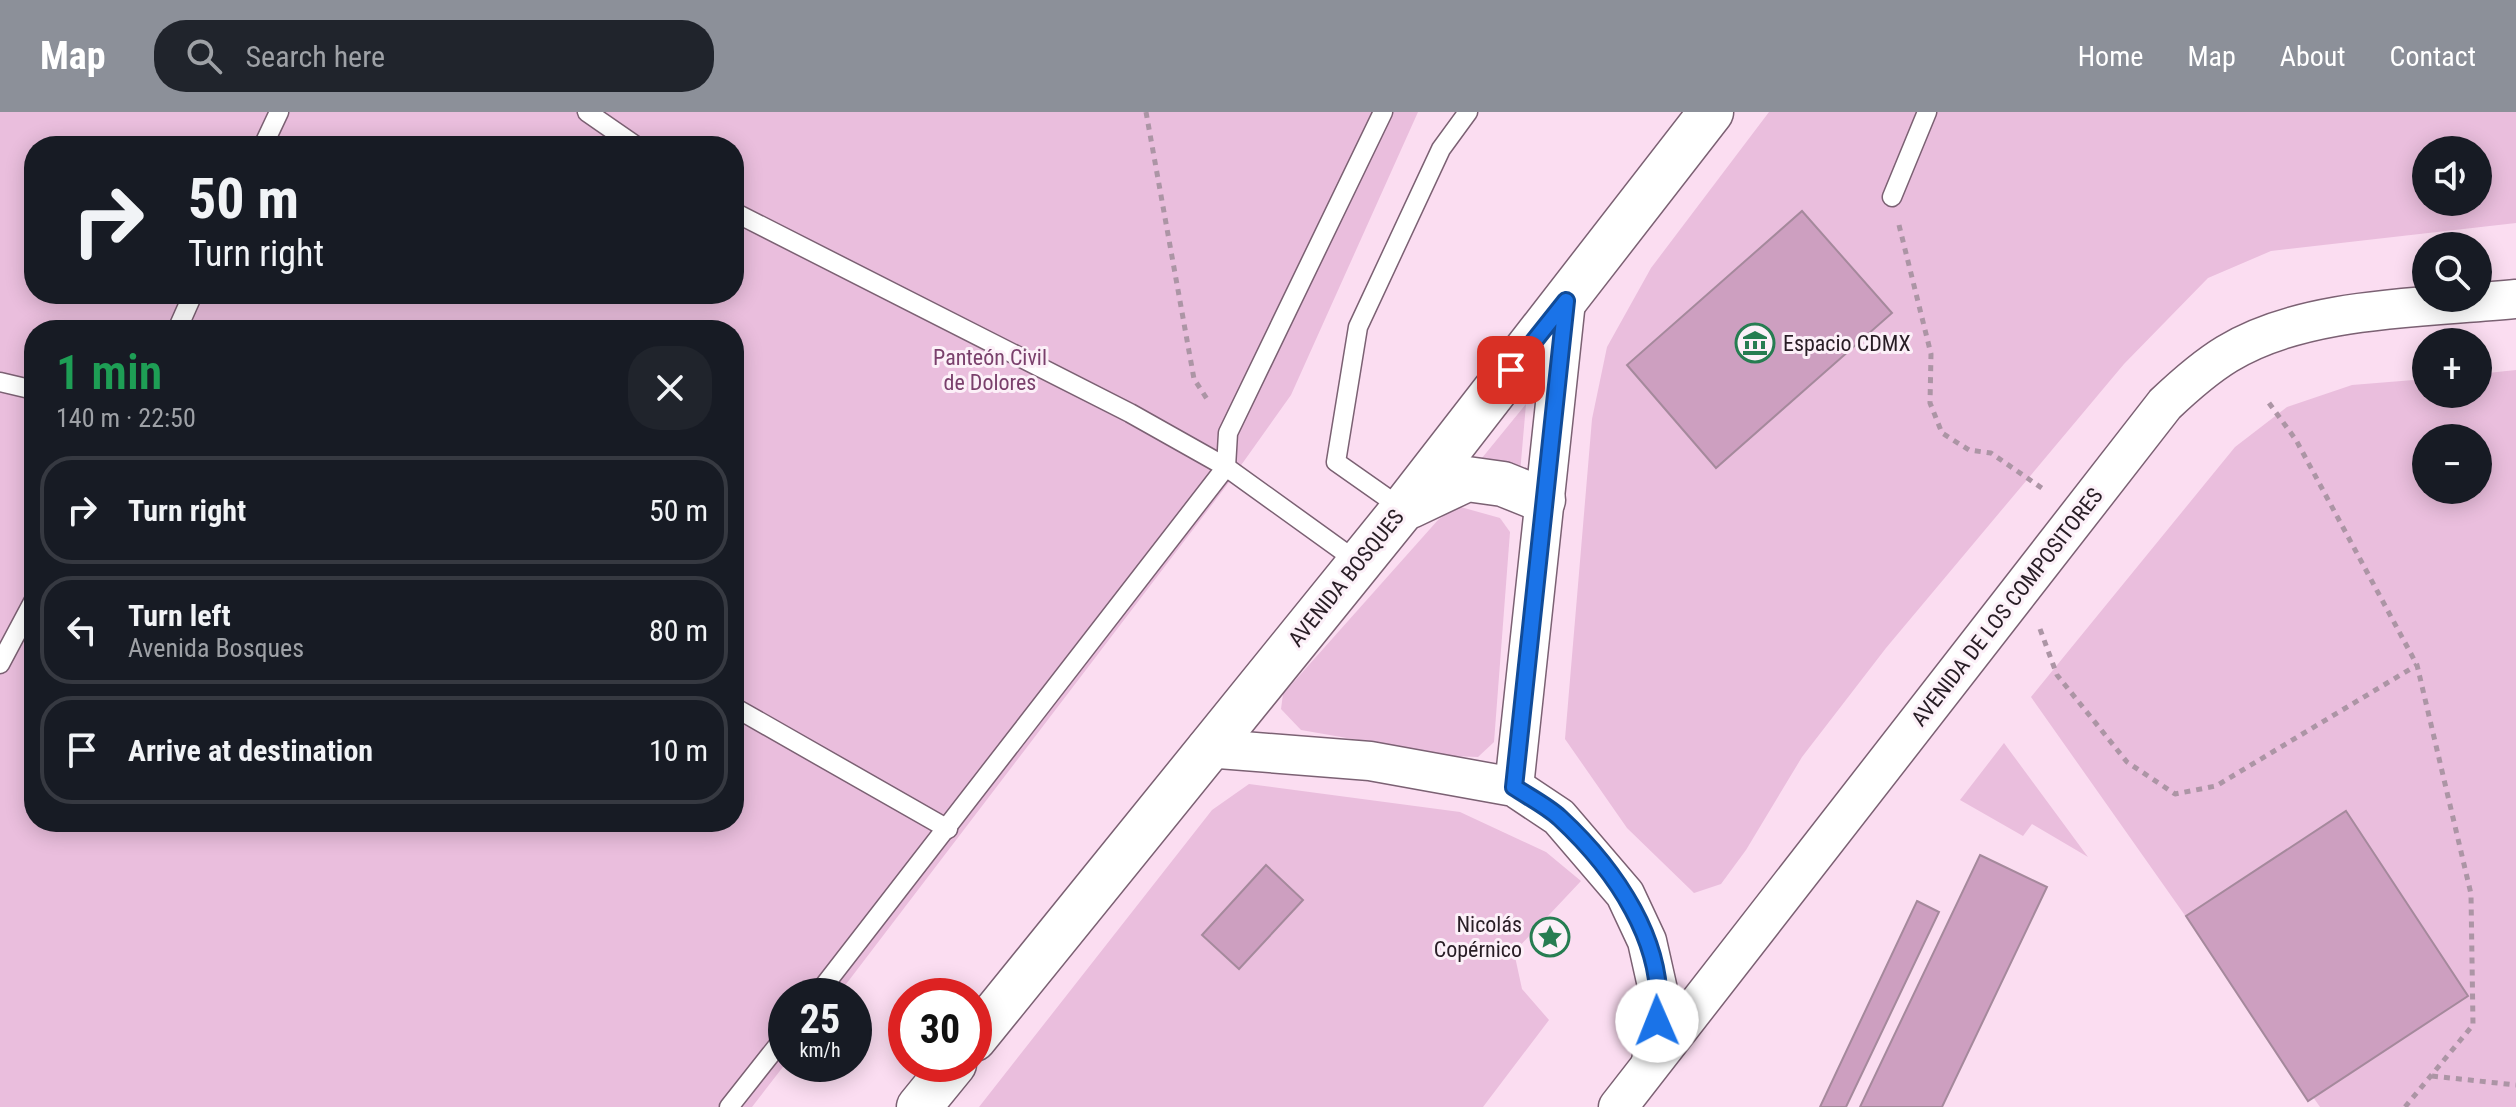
<!DOCTYPE html>
<html lang="en">
<head>
<meta charset="utf-8">
<style>
  :root { --surface:#171b24; --page:#20242c; --text:#f1f3f6; --muted:#9ea1a6; --line:#363941; --accent:#8c9099 }
  body { margin:0; font-family:"Roboto Condensed",sans-serif; background:var(--page); color:var(--text); height:100vh; display:flex; flex-direction:column; font-size:30px; white-space:nowrap }
  * { box-sizing:border-box; margin:0 }
  p { font-size:26px; color:var(--muted) }
  .icon { flex:none; width:44px; height:44px; fill:none; stroke:currentColor; stroke-width:2; stroke-linecap:round; stroke-linejoin:round }
  .map { position:relative; flex:1; overflow:hidden }
  .sheet { position:absolute; left:24px; top:208px; width:720px; height:512px; display:flex; flex-direction:column; background:var(--surface); border-radius:32px; box-shadow:0 4px 20px #0003 }
  .sheet>* { flex:none }
  .guide { position:absolute; left:24px; top:24px; width:720px; height:168px; border-radius:32px; box-shadow:0 4px 20px #0003; background:#171b24; color:var(--text); overflow:hidden }
  .controls { position:absolute; left:2412px; top:24px; display:grid; gap:16px }
  .controls a { display:grid; place-items:center; width:80px; height:80px; border-radius:50%; background:var(--surface); box-shadow:0 4px 20px #0003; font-size:40px }
  .speed { position:absolute; left:768px; top:866px; display:flex; gap:16px; font-size:40px; font-weight:700; text-align:center }
  .speed>* { display:grid; place-content:center; width:104px; height:104px; border-radius:50%; background:var(--surface); box-shadow:0 4px 20px #0003; line-height:1 }
  .speed small { font-size:20px; font-weight:400 }
  .speed .limit { border:12px solid #d22; background:#fff; color:#111 }
  .pin { position:absolute; display:grid; place-items:center; width:68px; height:68px; color:#fff; margin:-34px; border-radius:16px; box-shadow:0 4px 12px #0006 }
  .me { position:absolute; width:88px; margin:-44px; rotate:359deg; stroke-linejoin:round; filter:drop-shadow(0 0 6px #0008) }
  .turn { display:flex; align-items:center; gap:28px; height:168px; padding:0 32px; font-size:36px }
  .turn .icon { width:104px; height:104px; stroke-width:2.5 }
  .turn b { display:block; font-size:56px; line-height:68px }
  .round { display:grid; place-items:center; flex:none; width:84px; height:84px; border-radius:32px; background:var(--page) }
  .head { display:flex; align-items:center; justify-content:space-between; height:136px; padding:0 32px }
  h1 { font-size:48px; font-weight:600; line-height:60px; color:#1e9e55 }
  ul { padding:0; list-style:none }
  li { display:flex; align-items:center; gap:24px; height:108px; margin:0 16px 12px; padding:0 16px; border:4px solid var(--line); border-radius:32px }
  li div { flex:1 }
  li b { display:block; font-size:30px }
  li em { font-style:normal }
  header { display:flex; align-items:center; gap:48px; box-sizing:border-box; height:112px; padding:0 40px; background:var(--accent); color:#fff }
  header strong { font-size:38px }
  nav { display:flex; gap:44px; margin-inline-start:auto; font-size:28px }
  .search { width:560px; height:72px; background:var(--page); display:flex; align-items:center; gap:20px; box-sizing:border-box; padding:0 28px; border-radius:32px; color:var(--muted); font-size:30px }
  .map>svg:first-child { display:block }
  .green { fill:#eabedd; fill-rule:evenodd }
  .building { fill:#cd9fc0; stroke:#a5899c; stroke-width:2 }
  .lines { fill:none; stroke-linecap:round; stroke-linejoin:round }
  .lane-casing { stroke:#7b6173; stroke-width:21 }
  .street-casing { stroke:#7b6173; stroke-width:41 }
  .secondary-casing { stroke:#7b6173; stroke-width:47 }
  .path { stroke:#ac95a5; stroke-width:5; stroke-dasharray:6 6; stroke-linecap:butt }
  .lane { stroke:#fff; stroke-width:18 }
  .street { stroke:#fff; stroke-width:38 }
  .secondary { stroke:#fff; stroke-width:44 }
  .route-casing { stroke:#114b97; stroke-width:20 }
  .route { stroke:#1a73e8; stroke-width:14 }
  .labels { text-anchor:middle; dominant-baseline:central; stroke-width:6; stroke-linejoin:round; paint-order:stroke }
  .poi-label { font-size:22px; fill:#281d25; stroke:#fcf0f8; text-anchor:start }
  .park-label { font-size:22px; fill:#7a406c; stroke:#fcf0f8 }
  .street-label { font-size:22px; fill:#281d25; stroke:#fcf0f8 }
</style>
</head>
<body>
<header>
<strong>Map</strong>
<div class="search"><svg class="icon" aria-label="search" viewBox="0 0 24 24"><circle cx="10" cy="10" r="6"/><path d="M15 15l6 6"/></svg>Search here</div>
<nav><a>Home</a><a>Map</a><a>About</a><a>Contact</a></nav>
</header>
<div class="map">
<svg width="2516" height="995" viewBox="0 0 2516 995">
  <rect width="100%" height="100%" fill="#fbddf1"/>
  <g class="green">
    <path d="M0,0H1418L1291,283L1227,373L837,884H786V951L752,995H0ZM34,34H734V182H34ZM34,218H734V710H34Z"/>
    <path d="M1769,0H2516V111L2271,139L2208,166L2124,252L1886,536L1802,645L1746,738L1721,772L1694,781L1627,716L1565,627L1592,307L1607,235L1651,156ZM2426,38H2478V90H2426Z"/>
    <path d="M2516,258V995H2320L2031,585L2235,335L2287,295L2352,273L2426,267V282H2478V262ZM2426,326H2478V378H2426Z"/>
    <path d="M1526,292L1520,361L1506,352L1482,346Z"/>
    <path d="M1457,394L1500,406L1510,420L1494,630L1478,645L1450,644L1301,618L1281,597L1283,582L1438,408Z"/>
    <path d="M2004,631L2088,745L2032,712L2023,724L1960,688Z"/>
    <path d="M1249,672L1460,700L1546,740L1581,769L1514,840L1522,877L1549,908L1483,995H979L1212,698Z"/>
  </g>
  <g class="building">
    <path d="M1802,99L1892,201L1716,356L1627,253Z"/>
    <path d="M2346,699L2468,884L2308,989L2186,804Z"/>
    <path d="M1980,743L2047,775L1942,995H1860Z"/>
    <path d="M1266,753L1303,788L1239,857L1202,823Z"/>
    <path d="M1917,789L1939,800L1846,995H1820Z"/>
  </g>
  <g class="lines">
    <defs>
      <g id="lane">
        <path d="M587,0L636,34"/>
        <path d="M263,34L279,0"/>
        <path d="M1892,85L1927,0"/>
        <path d="M734,100L1130,301L1226,355L1358,450"/>
        <path d="M177,218L193,182"/>
        <path d="M0,270L34,278"/>
        <path d="M1403,397L1336,350L1358,215L1441,37L1468,0"/>
        <path d="M0,552L34,488"/>
        <path d="M734,595L948,717"/>
        <path d="M816,884L1226,355L1228,321L1383,0"/>
        <path d="M729,995L786,923"/>
      </g>
      <g id="street">
        <path d="M1206,636L1370,649L1514,675L1559,705L1625,782L1647,829L1660,887L1651,950"/>
        <path d="M1514,675L1566,189"/>
        <path d="M1618,995L2165,292C2184,274 2204,256 2227,242C2305,194 2426,196 2516,187"/>
      </g>
      <g id="secondary">
        <path d="M1410,394L1467,367L1503,372L1543,388"/>
        <path d="M974,927L1403,397L1711,0"/>
        <path d="M919,995L954,952"/>
      </g>
    </defs>
    <use href="#lane" class="lane-casing"/>
    <use href="#street" class="street-casing"/>
    <use href="#secondary" class="secondary-casing"/>
    <g class="path">
      <path d="M1146,0L1194,267L1209,290"/>
      <path d="M1899,113L1931,242L1930,291L1942,321L1969,338L1991,341L2046,379"/>
      <path d="M2269,291L2296,328L2417,553L2471,782L2473,913L2405,995"/>
      <path d="M2040,517L2057,563L2127,650L2175,682L2216,674L2417,553"/>
      <path d="M2432,964L2516,973"/>
    </g>
    <use href="#lane" class="lane"/>
    <use href="#street" class="street"/>
    <use href="#secondary" class="secondary"/>
  </g>
  <g class="lines">
    <defs>
      <path id="route" d="M1511,258L1566,189L1514,675C1529,685 1547,694 1560,706C1614,756 1668,832 1657,909"/>
    </defs>
    <use href="#route" class="route-casing"/>
    <use href="#route" class="route"/>
  </g>
  <defs>
    <symbol id="museum-ring" viewBox="-11 -11 22 22"><circle r="9.5" fill="#fcf0f8" stroke="#267d51" stroke-width="1.5"/><path d="M0-6L6-3V-2H-6V-3ZM-5-1h2V3h-2ZM-1-1h2V3h-2ZM3-1h2V3H3ZM-6 4H6V6H-6Z" fill="#267d51"/></symbol>
    <symbol id="sight-ring" viewBox="-11 -11 22 22"><circle r="9.5" fill="#fcf0f8" stroke="#267d51" stroke-width="1.5"/><path d="M0-6L1.8-2.2L6-1.7L2.9 1.2L3.7 5.4L0 3.3L-3.7 5.4L-2.9 1.2L-6-1.7L-1.8-2.2Z" fill="#267d51"/></symbol>
  </defs>
  <g fill-rule="evenodd">
    <use href="#museum-ring" x="1733" y="209" width="44" height="44"/>
    <use href="#sight-ring" x="1528" y="803" width="44" height="44"/>
  </g>
  <g class="labels">
    <g class="poi-label">
      <text x="1783" y="231">Espacio CDMX</text>
      <text x="1522" y="812" text-anchor="end">Nicolás<tspan x="1522" dy="25">Copérnico</tspan></text>
    </g>
    <g class="park-label">
      <text x="990" y="245">Panteón Civil<tspan x="990" dy="25">de Dolores</tspan></text>
    </g>
    <g class="street-label">
      <text transform="translate(1346 466) rotate(-51)">AVENIDA BOSQUES</text>
      <text transform="translate(2007 495) rotate(-52)">AVENIDA DE LOS COMPOSITORES</text>
    </g>
  </g>
</svg>
<div class="controls">
<a><svg class="icon" aria-label="sound" viewBox="0 0 24 24"><path d="M4 9h4l5-4v14l-5-4H4zM17 9q2 3 0 6"/></svg></a>
<a><svg class="icon" aria-label="search" viewBox="0 0 24 24"><circle cx="10" cy="10" r="6"/><path d="M15 15l6 6"/></svg></a>
<a>+</a>
<a>−</a>
</div>
<div class="speed"><div>25<small>km/h</small></div><div class="limit">30</div></div>
<div class="pin" style="left:1511px;top:258px;background:#d93025"><svg class="icon" aria-label="arrive" viewBox="0 0 24 24"><path d="M6 21V4h12l-3 4 3 4H6"/></svg></div>
<svg class="me" style="left:1657px;top:909px" viewBox="-20 -20 40 40"><circle r="19" fill="#fff"/><path d="M0-13L10 11 0 6-10 11z" fill="#1a73e8"/></svg>
<div class="guide">
<div class="turn"><svg class="icon" aria-label="right" viewBox="0 0 24 24"><path d="M7 20v-9h11M14 6l5 5-5 5"/></svg><div><b>50 m</b>Turn right</div></div>
</div>
<section class="sheet">
<div class="head"><div><h1>1 min</h1><p>140 m · 22:50</p></div><a class="round"><svg class="icon" aria-label="close" viewBox="0 0 24 24"><path d="M6 6l12 12M18 6L6 18"/></svg></a></div>
<ul>
<li><svg class="icon" aria-label="right" viewBox="0 0 24 24"><path d="M7 20v-9h11M14 6l5 5-5 5"/></svg><div><b>Turn right</b></div><em>50 m</em></li>
<li><svg class="icon" aria-label="left" viewBox="0 0 24 24"><path d="M17 20v-9H6M10 6l-5 5 5 5"/></svg><div><b>Turn left</b><p>Avenida Bosques</p></div><em>80 m</em></li>
<li><svg class="icon" aria-label="arrive" viewBox="0 0 24 24"><path d="M6 21V4h12l-3 4 3 4H6"/></svg><div><b>Arrive at destination</b></div><em>10 m</em></li>
</ul>
</section>
</div>
</body>
</html>
